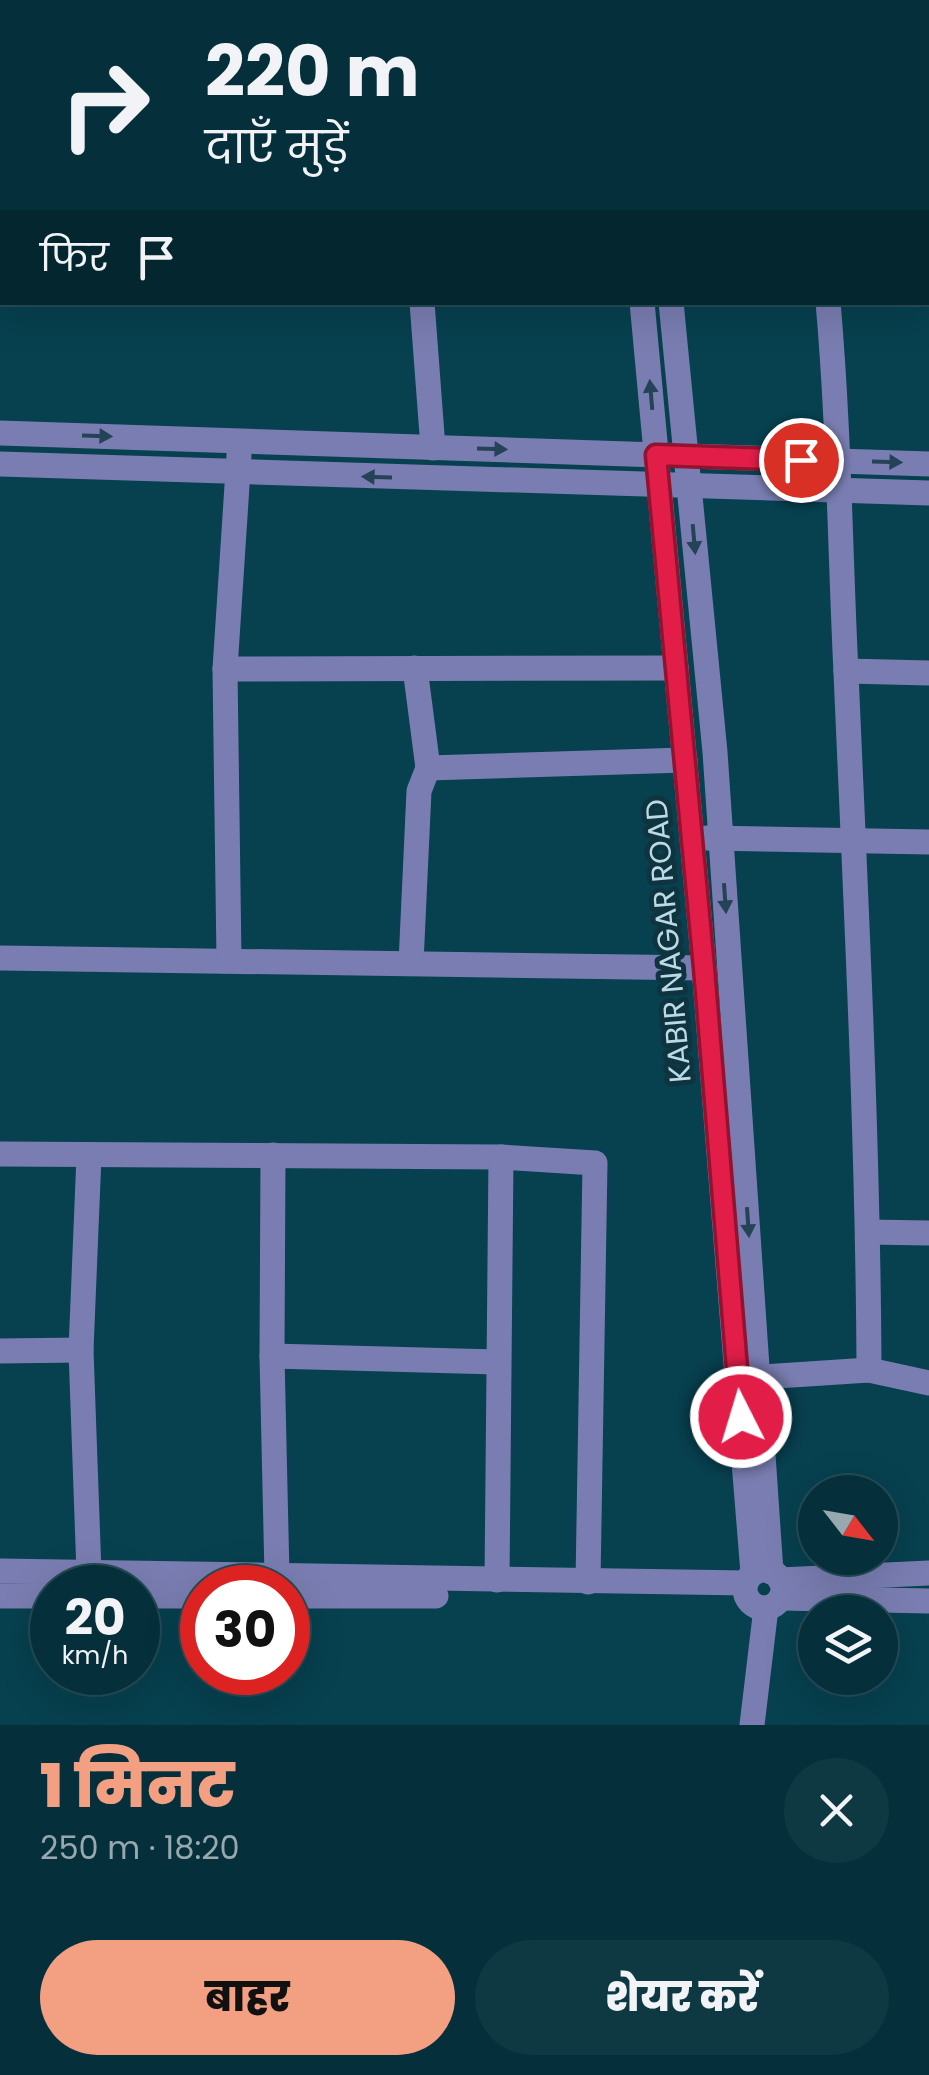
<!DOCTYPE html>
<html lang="hi">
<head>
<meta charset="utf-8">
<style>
  :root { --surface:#05303b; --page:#0e3842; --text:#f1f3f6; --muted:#97a9af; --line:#264b55; --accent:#f3a082 }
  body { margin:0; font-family:Poppins,"Noto Sans Devanagari",sans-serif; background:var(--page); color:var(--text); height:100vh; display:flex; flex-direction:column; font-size:38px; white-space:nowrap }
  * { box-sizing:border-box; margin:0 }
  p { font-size:32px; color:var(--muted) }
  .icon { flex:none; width:55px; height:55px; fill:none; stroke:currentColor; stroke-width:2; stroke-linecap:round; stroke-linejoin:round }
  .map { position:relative; height:1725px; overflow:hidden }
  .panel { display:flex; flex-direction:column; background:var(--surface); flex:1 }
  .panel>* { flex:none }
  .top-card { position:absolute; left:0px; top:0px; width:930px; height:305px; box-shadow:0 10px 40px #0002,0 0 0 2px var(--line); background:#05303b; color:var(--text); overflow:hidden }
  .needle { width:65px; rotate:121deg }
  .tools { position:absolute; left:798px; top:1475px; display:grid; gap:20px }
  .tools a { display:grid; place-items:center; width:100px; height:100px; border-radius:50%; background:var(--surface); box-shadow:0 10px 40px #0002,0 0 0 2px var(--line); font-size:50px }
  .speed { position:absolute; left:30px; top:1565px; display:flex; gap:20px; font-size:50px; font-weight:700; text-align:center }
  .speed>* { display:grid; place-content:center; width:130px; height:130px; border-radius:50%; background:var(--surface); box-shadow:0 10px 40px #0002,0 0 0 2px var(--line); line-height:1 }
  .speed small { font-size:25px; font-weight:400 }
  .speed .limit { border:15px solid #d22; background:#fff; color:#111 }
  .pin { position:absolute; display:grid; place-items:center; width:85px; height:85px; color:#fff; margin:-42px; border:5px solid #fff; border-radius:50%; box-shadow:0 2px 10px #0007 }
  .me { position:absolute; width:110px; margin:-55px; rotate:355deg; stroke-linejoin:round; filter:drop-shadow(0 0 8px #0008) }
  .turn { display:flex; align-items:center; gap:35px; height:210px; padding:0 40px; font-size:45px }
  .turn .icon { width:130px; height:130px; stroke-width:2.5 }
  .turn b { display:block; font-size:70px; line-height:85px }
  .then { display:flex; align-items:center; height:95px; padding:0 40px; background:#0003; gap:20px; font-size:38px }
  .round { display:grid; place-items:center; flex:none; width:105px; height:105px; border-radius:52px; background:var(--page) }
  .headline { display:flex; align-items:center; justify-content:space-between; height:170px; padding:0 40px }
  h1 { font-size:60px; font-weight:800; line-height:75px; color:var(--accent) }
  .button { display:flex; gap:20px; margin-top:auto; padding:20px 40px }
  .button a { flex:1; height:115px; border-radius:60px; background:var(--accent); color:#111; font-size:40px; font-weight:800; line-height:115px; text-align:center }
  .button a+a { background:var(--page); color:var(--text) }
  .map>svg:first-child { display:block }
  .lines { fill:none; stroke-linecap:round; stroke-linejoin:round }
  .minor { stroke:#797db1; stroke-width:25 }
  .oneway { fill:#254356 }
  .route-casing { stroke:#92132f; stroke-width:25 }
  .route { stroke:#e11d48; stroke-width:18 }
  .labels { text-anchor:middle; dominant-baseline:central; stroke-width:10; stroke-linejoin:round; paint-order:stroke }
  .street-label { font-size:30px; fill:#badae5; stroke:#10343f }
</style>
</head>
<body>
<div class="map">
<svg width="929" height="1725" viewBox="0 0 929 1725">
  <rect width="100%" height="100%" fill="#07404f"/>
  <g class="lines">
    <g class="minor">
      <path d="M90,0V2"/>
      <path d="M395,0L396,2"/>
      <path d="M614,0V2"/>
      <path d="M642,0V2"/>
      <path d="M802,0L803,2"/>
      <path d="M928,33L929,34"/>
      <path d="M0,201H2"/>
      <path d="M928,245H929"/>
      <path d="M422,302L433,448"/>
      <path d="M642,302L704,968L753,1573"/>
      <path d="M671,302L715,752L771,1572"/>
      <path d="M828,302C839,426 840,550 846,673C856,905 868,1137 869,1370"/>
      <path d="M0,433L929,464"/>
      <path d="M0,464L929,493"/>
      <path d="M225,669L676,668"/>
      <path d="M846,671L929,673"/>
      <path d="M428,768L685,760"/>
      <path d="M707,838L929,842"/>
      <path d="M0,958L704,968"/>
      <path d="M229,960L225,669L239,455"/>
      <path d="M411,963L419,791L428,768L415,668"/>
      <path d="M0,1154L501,1157L595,1163L588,1582"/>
      <path d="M273,1155L272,1356L277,1576"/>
      <path d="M89,1156L81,1350L89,1573"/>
      <path d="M868,1232L929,1233"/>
      <path d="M0,1351L81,1350"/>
      <path d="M272,1356L497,1362"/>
      <path d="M746,1378L869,1370L929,1383"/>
      <circle cx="764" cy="1589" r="19"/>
      <path d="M0,1571L746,1583"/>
      <path d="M497,1580L501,1157"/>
      <path d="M780,1580L929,1573"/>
      <path d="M0,1596H52"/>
      <path d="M138,1596H202"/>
      <path d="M288,1596H436"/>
      <path d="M781,1598L929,1601"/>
      <path d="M752,1725L766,1608"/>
    </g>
  </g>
  <defs><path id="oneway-solid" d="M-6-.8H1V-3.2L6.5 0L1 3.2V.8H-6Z" transform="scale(2.5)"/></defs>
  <g class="oneway">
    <use href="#oneway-solid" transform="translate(651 395) rotate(-95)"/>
    <use href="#oneway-solid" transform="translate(97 436) rotate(2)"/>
    <use href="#oneway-solid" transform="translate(492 449) rotate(2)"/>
    <use href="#oneway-solid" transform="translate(887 462) rotate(2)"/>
    <use href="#oneway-solid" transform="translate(377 477) rotate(-178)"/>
    <use href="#oneway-solid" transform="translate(694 539) rotate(85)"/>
    <use href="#oneway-solid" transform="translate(725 898) rotate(86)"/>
    <use href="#oneway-solid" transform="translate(748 1222) rotate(86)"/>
  </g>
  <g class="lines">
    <defs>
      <path id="route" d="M741,1417L704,968L656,455L801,460"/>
    </defs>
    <use href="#route" class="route-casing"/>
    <use href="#route" class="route"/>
  </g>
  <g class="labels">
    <g class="street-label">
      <text transform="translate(668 941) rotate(-95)">KABIR NAGAR ROAD</text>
    </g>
  </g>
</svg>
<div class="tools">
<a><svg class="needle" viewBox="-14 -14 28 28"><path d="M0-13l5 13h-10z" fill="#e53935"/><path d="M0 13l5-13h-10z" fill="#97a9af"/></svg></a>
<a><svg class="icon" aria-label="layers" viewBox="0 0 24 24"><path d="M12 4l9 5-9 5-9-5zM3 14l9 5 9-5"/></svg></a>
</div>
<div class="speed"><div>20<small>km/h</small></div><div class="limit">30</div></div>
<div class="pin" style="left:801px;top:460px;background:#d93025"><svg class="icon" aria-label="arrive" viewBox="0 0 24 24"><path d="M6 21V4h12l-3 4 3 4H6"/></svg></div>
<svg class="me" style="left:741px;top:1417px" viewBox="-20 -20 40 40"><circle r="17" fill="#e11d48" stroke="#fff" stroke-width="3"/><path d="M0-11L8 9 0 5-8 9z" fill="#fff"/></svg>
<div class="top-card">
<div class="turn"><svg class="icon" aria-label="right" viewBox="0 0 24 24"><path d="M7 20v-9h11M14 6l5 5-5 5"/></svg><div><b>220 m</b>दाएँ मुड़ें</div></div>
<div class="then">फिर<svg class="icon" aria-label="arrive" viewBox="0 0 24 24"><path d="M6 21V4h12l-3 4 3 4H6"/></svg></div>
</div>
</div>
<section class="panel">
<div class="headline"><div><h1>1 मिनट</h1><p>250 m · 18:20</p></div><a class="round"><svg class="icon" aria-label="close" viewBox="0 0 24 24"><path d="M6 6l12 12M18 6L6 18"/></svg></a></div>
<div class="button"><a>बाहर</a><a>शेयर करें</a></div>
</section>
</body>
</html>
